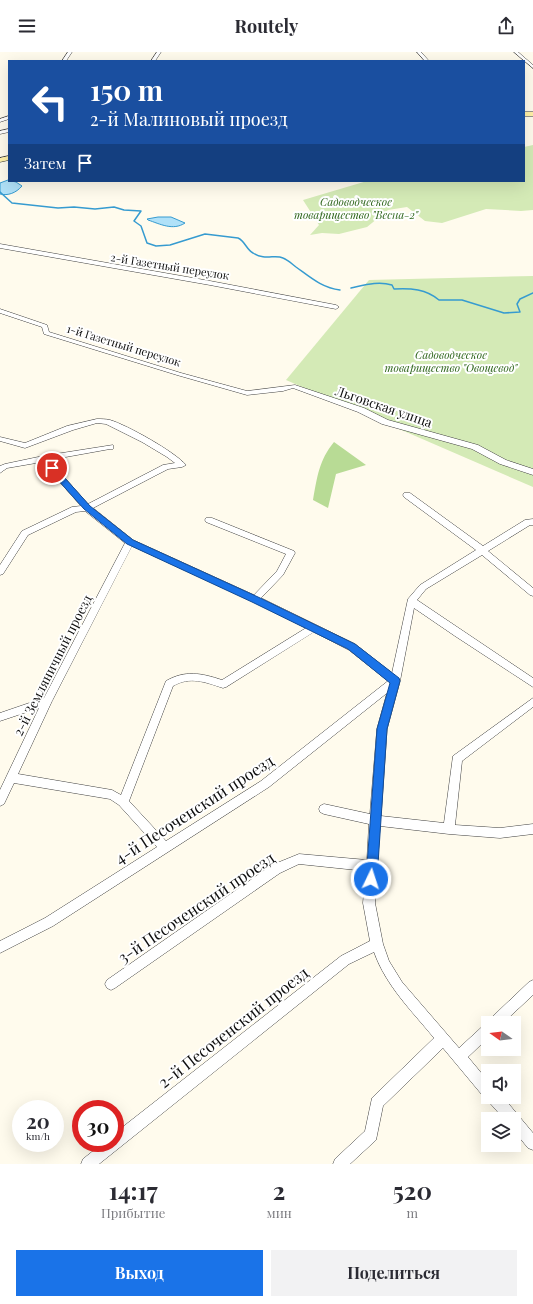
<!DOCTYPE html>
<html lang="ru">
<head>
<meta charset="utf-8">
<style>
  :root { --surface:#fff; --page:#f2f2f3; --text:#2b2b33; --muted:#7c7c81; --accent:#1a73e8 }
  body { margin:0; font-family:"Playfair Display",serif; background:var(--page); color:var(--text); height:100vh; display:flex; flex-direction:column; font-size:15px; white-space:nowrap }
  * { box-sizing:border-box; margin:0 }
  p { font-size:13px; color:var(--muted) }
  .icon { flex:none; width:22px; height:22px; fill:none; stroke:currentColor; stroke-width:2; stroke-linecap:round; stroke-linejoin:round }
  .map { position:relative; height:1112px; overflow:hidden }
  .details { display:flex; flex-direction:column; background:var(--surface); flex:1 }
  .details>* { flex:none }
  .hud { position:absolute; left:8px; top:8px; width:517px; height:122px; border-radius:0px; box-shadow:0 4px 16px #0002; background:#1a4fa0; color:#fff; overflow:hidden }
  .needle { width:26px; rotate:284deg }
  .buttons { position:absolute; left:481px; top:964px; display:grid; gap:8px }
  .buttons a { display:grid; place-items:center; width:40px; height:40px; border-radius:0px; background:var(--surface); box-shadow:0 4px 16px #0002; font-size:20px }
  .speed { position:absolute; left:12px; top:1048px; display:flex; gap:8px; font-size:20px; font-weight:700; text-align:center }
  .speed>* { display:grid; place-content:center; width:52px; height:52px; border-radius:50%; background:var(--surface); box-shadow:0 4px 16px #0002; line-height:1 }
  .speed small { font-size:10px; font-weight:400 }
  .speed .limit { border:6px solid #d22; background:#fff; color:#111 }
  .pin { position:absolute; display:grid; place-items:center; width:34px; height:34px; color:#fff; margin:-17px; border:2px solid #fff; border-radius:50%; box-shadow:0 1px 4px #0007 }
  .me { position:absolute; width:44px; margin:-22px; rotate:4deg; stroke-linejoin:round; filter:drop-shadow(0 0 3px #0008) }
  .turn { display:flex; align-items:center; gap:14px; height:84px; padding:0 16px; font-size:18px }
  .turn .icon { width:52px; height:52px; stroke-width:2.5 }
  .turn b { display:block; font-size:28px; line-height:34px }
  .then { display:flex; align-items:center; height:38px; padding:0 16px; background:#0003; gap:8px; font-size:15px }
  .eta { display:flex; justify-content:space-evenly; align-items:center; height:68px; text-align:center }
  .eta b { font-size:24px; font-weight:700; line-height:28px }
  .cta { display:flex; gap:8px; margin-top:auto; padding:8px 16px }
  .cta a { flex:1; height:46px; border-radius:0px; background:var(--accent); color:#fff; font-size:16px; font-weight:700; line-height:46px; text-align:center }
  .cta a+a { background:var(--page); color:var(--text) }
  header { display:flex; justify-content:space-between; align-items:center; height:52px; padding:0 16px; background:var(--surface); font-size:18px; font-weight:700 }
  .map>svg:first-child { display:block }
  .green { fill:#d4eab6 }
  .forest { fill:#b8db95 }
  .water { fill:#b0e1f8; stroke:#369bd0 }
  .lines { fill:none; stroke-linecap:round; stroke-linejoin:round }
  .stream { stroke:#369bd0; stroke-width:1.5 }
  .street-casing { stroke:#404040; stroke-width:1 }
  .secondary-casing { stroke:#2f2f2f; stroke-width:1 }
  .street { fill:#fff; fill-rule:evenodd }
  .secondary { fill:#fff1a8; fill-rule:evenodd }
  .route { fill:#1a73e8; stroke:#114b97 }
  .labels { text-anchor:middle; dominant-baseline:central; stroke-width:4; stroke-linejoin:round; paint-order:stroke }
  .far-park-label { font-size:11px; font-style:italic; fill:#2f661c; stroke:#fff }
  .far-street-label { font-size:11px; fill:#0d0d0d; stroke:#fff }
  .street-label { font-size:13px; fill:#0d0d0d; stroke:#fff }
  .near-street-label { font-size:16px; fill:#0d0d0d; stroke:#fff }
</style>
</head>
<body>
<header><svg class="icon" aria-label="menu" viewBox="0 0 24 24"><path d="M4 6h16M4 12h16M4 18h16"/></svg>Routely<svg class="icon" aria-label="share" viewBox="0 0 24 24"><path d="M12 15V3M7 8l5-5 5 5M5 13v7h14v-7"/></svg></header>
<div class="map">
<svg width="533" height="1112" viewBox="0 0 533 1112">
  <rect width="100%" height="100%" fill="#fffbed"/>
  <g class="green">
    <path d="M533,93V158L521,159L486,157L442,171L425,169L407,155L388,158L367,175L339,182L322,181L310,183L319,173L303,148L367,129H524V95Z"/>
    <path d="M533,224V435L286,328L369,228Z"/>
  </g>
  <path class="forest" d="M334,390L366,413L336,422L328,456L313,448C317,426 319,408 334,390Z"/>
  <g class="water">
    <path d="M8,128L16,130L22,134C16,141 8,144 0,142V131Z"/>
    <path d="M158,165H171L185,171C173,179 160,172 148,168L147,167Z"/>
  </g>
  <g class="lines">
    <g class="stream">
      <path d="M0,140L12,151L58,156L74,155L95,157L114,155L124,158L141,159L134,169L141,174L147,191L156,194L170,193L205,182L238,186C245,189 246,197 253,201C265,209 275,202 283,206C288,208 292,212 296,215C310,225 322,236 340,238"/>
      <path d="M351,236C365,233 378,229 392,233L394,237C411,236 426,237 439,248H462L504,261L520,260L517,252L520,247L533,241"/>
    </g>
    <defs>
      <g id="street">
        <path d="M68,0H72L66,9H62Z"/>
        <path d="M157,0H161L155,9H151Z"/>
        <path d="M417,0H421L429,9H425Z"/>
        <path d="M514,0H518L533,13V16Z"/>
        <path d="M9,64V67L0,70V67Z"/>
        <path d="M9,77V80L0,82V79Z"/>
        <path d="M0,192L210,229L336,253L339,255L336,257L210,233L0,196Z"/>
        <path d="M0,257L47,273L49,280L181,321L247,339L295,333L364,356L388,368L478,393L506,408L533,417V423L500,412L472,397L382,372L358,360L293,336L283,339L247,343L177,323L44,282L42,275L0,261Z"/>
        <path d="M97,367C101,367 106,367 110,368C127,373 175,400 186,413L182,415L168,417L93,456L133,488L254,543L277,519L286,502L206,470L205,468L206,466H212L294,499L295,501L283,523L261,546L355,592L392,621L408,547L420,533L476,498L404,445L403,443L404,441H410L483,494L525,468L533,467V473H530L488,499L533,536V544L530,543L482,503L426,537L417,548L533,626V635L455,584L414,556L400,629L387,677L381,764L444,771L453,704L533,646V655L462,709L455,773L500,776L533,772V782L500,786L449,782L380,774L375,851L383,892L389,909L402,930L459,996L484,973L488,971L490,967L529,930L533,928V943L503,971H488V986L468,1005L488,1029V1045H503L533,1081V1098L528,1096L514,1079V1067H504L489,1050L488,1045L483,1044L443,996L383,1054L376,1088L350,1112H333L335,1107L365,1079L372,1046L434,986C412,959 386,934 374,900L349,912L99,1112H81L83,1107L103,1091H115V1081L341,904L370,889L363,851L366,819L299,812L280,821L115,936L111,938L107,936L105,932L107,928L272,813L299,802L367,808L369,772L324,762L320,760L319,757L320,754L324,752L370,762L377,677L387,641L269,735L53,874L0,901V889L45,866L157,795L119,753L110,747L14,731L4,752L0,754V738L39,656L0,669V661L44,646L125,491L85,459L76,460L28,483L3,522L0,523V513L22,479L72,455L81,454L42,410L7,416L0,421V414L5,412L43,404L113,393V397H110L49,408L88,452L163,413L175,411L167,405L142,390L106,372L97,371L73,378L25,396L0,389V385L25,391L67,374ZM132,494L252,549L306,576L222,628C201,621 185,618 166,629L121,743L112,738L18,722L52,649ZM314,580L349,598L388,629L261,729L166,789L129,749L173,634C190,624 205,630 223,636L226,635Z"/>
      </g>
      <g id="secondary">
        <rect x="524" y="60" width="9" height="4"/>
        <path d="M9,104V108L0,110V106Z"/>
      </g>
    </defs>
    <use href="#street" class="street-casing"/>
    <use href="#secondary" class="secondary-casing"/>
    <use href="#street" class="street"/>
    <use href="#secondary" class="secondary"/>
  </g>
  <path class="route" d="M52,414L55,415L90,454L133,488L258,545L355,592L399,626L400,629L387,677L377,827L375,830L371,832L367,830L366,827L377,677L390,631L348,597L252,550L127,492L84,457L49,418V415Z"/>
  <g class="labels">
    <g class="far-park-label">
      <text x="356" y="149">Садоводческое<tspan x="356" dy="13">товарищество "Весна-2"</tspan></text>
      <text x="451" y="302">Садоводческое<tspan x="451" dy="13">товарищество "Овощевод"</tspan></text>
    </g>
    <g class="far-street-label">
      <text transform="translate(170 214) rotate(9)">2-й Газетный переулок</text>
      <text transform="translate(124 293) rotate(17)">1-й Газетный переулок</text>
    </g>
    <g class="street-label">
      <text transform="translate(384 354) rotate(19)">Льговская улица</text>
      <text transform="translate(52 613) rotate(-63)">2-й Земляничный проезд</text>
    </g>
    <g class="near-street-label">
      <text transform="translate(194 757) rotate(-33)">4-й Песоченский проезд</text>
      <text transform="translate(196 855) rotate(-34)">3-й Песоченский проезд</text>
      <text transform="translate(233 975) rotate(-38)">2-й Песоченский проезд</text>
    </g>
  </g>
</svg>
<div class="buttons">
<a><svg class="needle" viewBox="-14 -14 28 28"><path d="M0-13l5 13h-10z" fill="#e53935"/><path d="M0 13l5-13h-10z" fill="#7c7c81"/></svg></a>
<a><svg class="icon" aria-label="sound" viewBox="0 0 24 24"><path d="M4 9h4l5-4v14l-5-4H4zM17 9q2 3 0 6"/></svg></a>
<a><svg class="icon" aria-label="layers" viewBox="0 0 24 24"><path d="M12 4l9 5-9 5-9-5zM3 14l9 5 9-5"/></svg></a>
</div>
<div class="speed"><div>20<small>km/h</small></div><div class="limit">30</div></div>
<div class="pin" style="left:52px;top:416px;background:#d93025"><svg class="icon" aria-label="arrive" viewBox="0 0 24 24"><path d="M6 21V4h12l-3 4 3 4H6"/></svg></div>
<svg class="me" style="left:371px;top:827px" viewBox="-20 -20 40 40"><circle r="17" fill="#1a73e8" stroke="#fff" stroke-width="3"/><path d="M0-11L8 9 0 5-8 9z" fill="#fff"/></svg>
<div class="hud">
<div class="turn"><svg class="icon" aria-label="left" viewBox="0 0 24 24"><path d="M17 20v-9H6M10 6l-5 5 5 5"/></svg><div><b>150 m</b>2-й Малиновый проезд</div></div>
<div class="then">Затем<svg class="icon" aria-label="arrive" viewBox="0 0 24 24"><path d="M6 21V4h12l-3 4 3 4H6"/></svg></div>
</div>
</div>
<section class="details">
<div class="eta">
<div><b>14:17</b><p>Прибытие</p></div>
<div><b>2</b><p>мин</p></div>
<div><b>520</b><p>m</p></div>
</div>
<div class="cta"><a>Выход</a><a>Поделиться</a></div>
</section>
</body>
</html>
